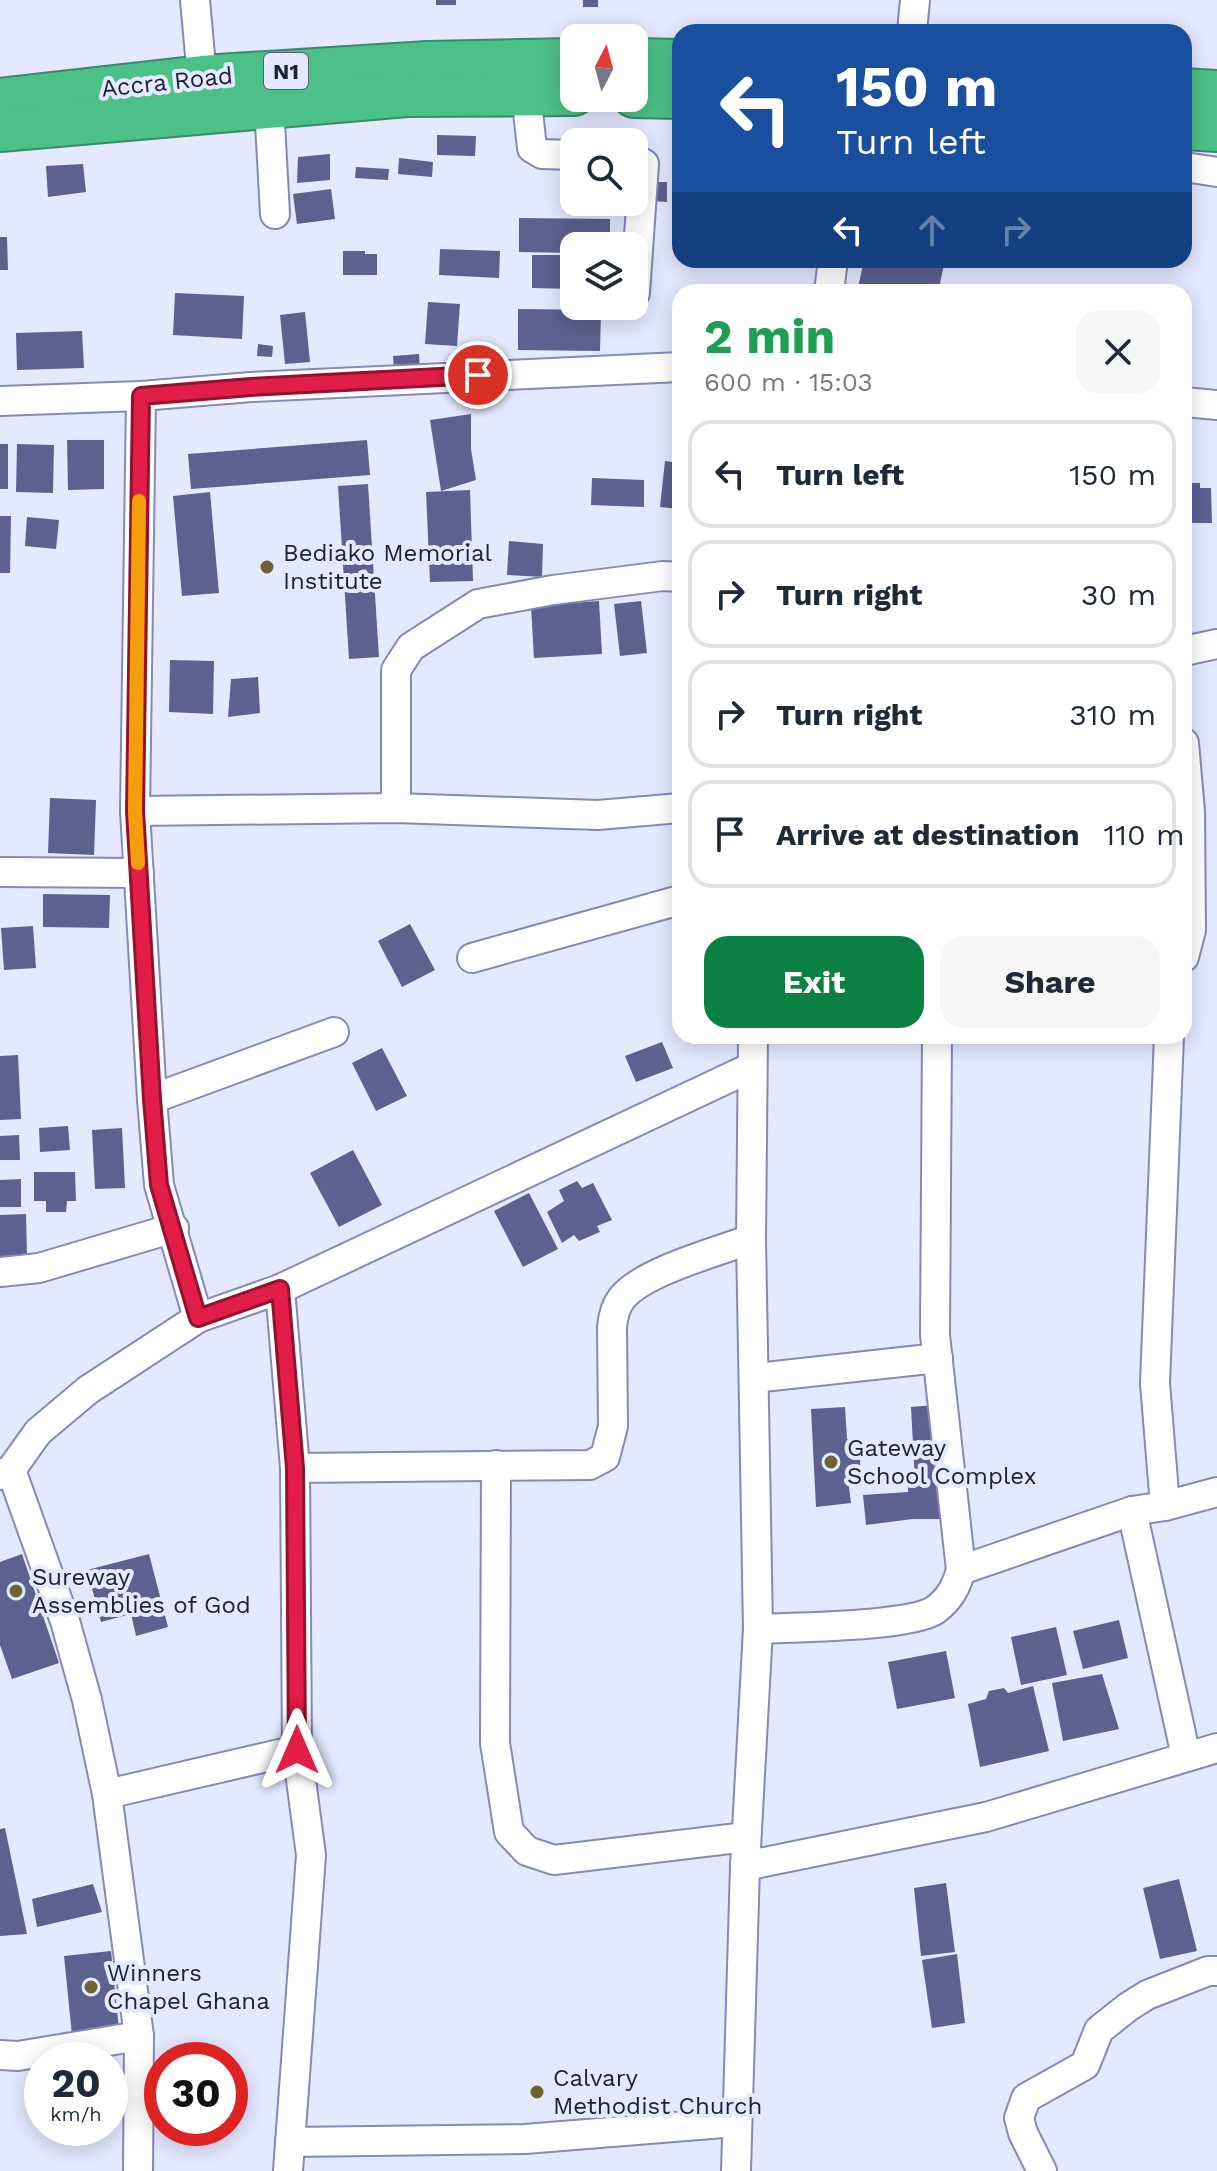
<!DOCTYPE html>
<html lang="en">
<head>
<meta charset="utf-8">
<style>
  :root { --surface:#fff; --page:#f6f6f7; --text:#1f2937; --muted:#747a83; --line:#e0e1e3; --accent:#0b8043 }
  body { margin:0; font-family:"Work Sans",sans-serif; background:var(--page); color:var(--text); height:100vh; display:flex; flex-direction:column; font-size:30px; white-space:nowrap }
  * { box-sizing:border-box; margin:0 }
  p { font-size:26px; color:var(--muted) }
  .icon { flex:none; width:44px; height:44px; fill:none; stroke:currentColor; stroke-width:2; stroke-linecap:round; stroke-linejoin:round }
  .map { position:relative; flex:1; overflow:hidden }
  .side { position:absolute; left:672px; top:284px; width:520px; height:760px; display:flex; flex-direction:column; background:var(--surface); border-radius:24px; box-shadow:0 4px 20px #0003 }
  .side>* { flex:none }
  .banner { position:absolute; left:672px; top:24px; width:520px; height:244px; border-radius:24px; box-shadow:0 4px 20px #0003; background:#1a4fa0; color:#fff; overflow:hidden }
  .needle { width:52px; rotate:6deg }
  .buttons { position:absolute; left:560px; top:24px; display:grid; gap:16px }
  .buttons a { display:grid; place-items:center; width:88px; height:88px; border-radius:16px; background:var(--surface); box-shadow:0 4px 20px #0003; font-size:40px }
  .speed { position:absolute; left:24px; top:2042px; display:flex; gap:16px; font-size:40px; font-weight:700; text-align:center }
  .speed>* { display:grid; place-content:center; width:104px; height:104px; border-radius:50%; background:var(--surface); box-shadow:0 4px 20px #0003; line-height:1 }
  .speed small { font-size:20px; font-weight:400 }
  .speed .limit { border:12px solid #d22; background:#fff; color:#111 }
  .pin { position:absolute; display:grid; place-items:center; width:68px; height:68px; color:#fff; margin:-34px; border:4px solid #fff; border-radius:50%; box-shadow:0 2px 8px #0007 }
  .me { position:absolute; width:88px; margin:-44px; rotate:0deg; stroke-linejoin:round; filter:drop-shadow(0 0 6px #0008) }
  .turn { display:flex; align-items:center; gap:28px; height:168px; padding:0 32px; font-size:36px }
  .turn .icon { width:104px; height:104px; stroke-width:2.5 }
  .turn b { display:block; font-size:56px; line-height:68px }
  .lanes { display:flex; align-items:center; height:76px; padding:0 32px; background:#0003; justify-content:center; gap:40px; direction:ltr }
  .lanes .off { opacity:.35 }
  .round { display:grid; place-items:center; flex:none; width:84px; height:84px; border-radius:24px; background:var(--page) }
  .head { display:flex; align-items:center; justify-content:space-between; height:136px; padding:0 32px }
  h1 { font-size:48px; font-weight:700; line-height:60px; color:#1e9e55 }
  .cta { display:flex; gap:16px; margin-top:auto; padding:16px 32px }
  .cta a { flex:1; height:92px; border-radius:24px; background:var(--accent); color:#fff; font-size:32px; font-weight:700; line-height:92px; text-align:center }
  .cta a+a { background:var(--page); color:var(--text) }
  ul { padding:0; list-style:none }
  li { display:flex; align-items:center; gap:24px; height:108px; margin:0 16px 12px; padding:0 16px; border:4px solid var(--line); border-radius:24px }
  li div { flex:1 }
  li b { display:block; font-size:30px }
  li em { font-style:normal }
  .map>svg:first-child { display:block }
  .building { fill:#5c6190 }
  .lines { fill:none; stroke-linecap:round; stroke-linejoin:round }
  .minor-casing { stroke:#838abb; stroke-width:32 }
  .highway-casing { stroke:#3c896a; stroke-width:46 }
  .minor { stroke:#fff; stroke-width:28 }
  .highway { stroke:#4cc187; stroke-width:42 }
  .route-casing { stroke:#92132f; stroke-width:20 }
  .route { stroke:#e11d48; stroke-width:14 }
  .slow { stroke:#f59e0b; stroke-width:14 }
  .poi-dot { fill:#6d6330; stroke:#e5e9ff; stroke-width:3 }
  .labels { text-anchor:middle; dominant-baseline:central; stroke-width:8; stroke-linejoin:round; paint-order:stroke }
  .shield { fill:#e5e9ff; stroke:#5a5c71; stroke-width:2 }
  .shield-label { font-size:22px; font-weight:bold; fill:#1e2034 }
  .street-label { font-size:24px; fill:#1e2034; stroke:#e5e9ff }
  .poi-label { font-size:24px; fill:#1e2034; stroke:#e5e9ff; text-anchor:start }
</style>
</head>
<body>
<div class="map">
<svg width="1217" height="2171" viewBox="0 0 1217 2171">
  <rect width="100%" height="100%" fill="#e5e9ff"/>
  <g class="building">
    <rect x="436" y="0" width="20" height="5"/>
    <rect x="583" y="0" width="15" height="7"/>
    <path d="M437,135L476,136L475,156L437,155Z"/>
    <path d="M330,154V180L297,183L298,157Z"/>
    <path d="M399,158L433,162L432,177L398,174Z"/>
    <path d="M83,164L86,192L48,197L46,166Z"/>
    <path d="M356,167L389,169L388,180L355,178Z"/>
    <path d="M651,182H667V202L651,201Z"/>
    <path d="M331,189L335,219L297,224L293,194Z"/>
    <path d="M519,218L610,219V246H574V253L519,252Z"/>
    <path d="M0,237H7L8,270H0Z"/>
    <path d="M440,249L500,251L499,278L439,275Z"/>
    <path d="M343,251H365V254H377V275H343Z"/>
    <path d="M532,255H574V289L532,288Z"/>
    <path d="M864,260H945L938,292H857Z"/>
    <path d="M175,293L244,296L242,339L173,335Z"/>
    <path d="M428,302L460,304L457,346L425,344Z"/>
    <path d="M518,309L601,310L600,351L518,350Z"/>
    <path d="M305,312L310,362L285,364L280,315Z"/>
    <path d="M82,331L84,368L17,370L16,333Z"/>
    <path d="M258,344L273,346L272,357L257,356Z"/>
    <path d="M419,354L420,370L394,371L393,356Z"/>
    <path d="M471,414V449L476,480L441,491L430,420Z"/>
    <path d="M67,440H104V489L68,490Z"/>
    <path d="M367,440L370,475L191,489L188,454Z"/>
    <rect x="0" y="444" width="8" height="45"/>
    <path d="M17,444L54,445L53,493L16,492Z"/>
    <path d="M665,461L680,463V509L660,507Z"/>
    <path d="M592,478L644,480V507L591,505Z"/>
    <path d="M1184,483H1200V488H1211L1212,523H1184Z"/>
    <path d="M368,484L379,657L349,659L338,486Z"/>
    <path d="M470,490L473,581L430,582L426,492Z"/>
    <path d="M210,492L219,593L182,596L173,496Z"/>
    <path d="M0,516H11L10,573H0Z"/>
    <path d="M27,517L59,520L56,549L25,546Z"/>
    <path d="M509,541L543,544L542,577L507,575Z"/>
    <path d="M599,601L602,654L534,658L531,606Z"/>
    <path d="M641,601L647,653L620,656L614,604Z"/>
    <path d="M170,660L214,661L213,714L169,712Z"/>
    <path d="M258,677L260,713L228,717L231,679Z"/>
    <path d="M50,798L96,800L94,855L48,853Z"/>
    <path d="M43,894L110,895L109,928L43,927Z"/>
    <path d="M410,924L435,970L402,987L378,941Z"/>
    <path d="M33,926L36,968L4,970L1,928Z"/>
    <path d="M662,1042L673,1068L636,1082L625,1056Z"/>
    <path d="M382,1048L407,1096L376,1111L352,1063Z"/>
    <path d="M18,1055L21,1119L0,1120V1056Z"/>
    <path d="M68,1126L70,1150L40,1152L39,1128Z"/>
    <path d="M122,1128L125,1188L95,1189L92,1130Z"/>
    <path d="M19,1135L20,1160H0V1136Z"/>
    <path d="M353,1150L382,1205L339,1227L310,1173Z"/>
    <path d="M34,1172H75L76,1201H67L66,1212H46V1201H34Z"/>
    <path d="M21,1179V1207H0V1180Z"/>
    <path d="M577,1181L582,1188L593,1183L612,1220L597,1226L600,1232L579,1241L574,1235L562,1243L547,1212L564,1201L559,1190Z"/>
    <path d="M529,1193L558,1249L523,1267L494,1211Z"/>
    <path d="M26,1214L27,1256L0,1257V1215Z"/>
    <path d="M935,1405L946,1519H913L866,1525L863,1495L908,1492V1487L915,1482L911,1407Z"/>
    <path d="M845,1407L847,1439L859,1438L861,1482L848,1480L851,1503L816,1507L811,1409Z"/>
    <path d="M22,1554L59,1663L12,1679L0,1645V1562Z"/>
    <path d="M149,1554L168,1627L136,1636L131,1614L101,1622L87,1570Z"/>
    <path d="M1119,1620L1128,1658L1083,1669L1073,1631Z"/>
    <path d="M1056,1627L1067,1675L1021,1685L1011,1637Z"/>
    <path d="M946,1651L955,1698L897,1709L888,1662Z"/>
    <path d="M1102,1674L1119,1729L1063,1741L1052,1683Z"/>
    <path d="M1033,1686L1049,1751L980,1767L968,1704L986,1699L989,1691L1004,1688L1008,1693Z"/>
    <path d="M5,1828L27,1934L0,1936V1829Z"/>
    <path d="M1179,1879L1197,1951L1160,1959L1143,1888Z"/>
    <path d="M946,1883L955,1952L921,1956L914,1888Z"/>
    <path d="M93,1884L102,1912L37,1927L32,1899Z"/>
    <path d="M111,1951L119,2030L72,2035L64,1956Z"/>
    <path d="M957,1954L965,2023L932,2028L922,1960Z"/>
  </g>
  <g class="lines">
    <defs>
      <g id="minor">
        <path d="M195,0L202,77"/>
        <path d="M912,32L915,0"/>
        <path d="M526,93L532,148L542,154L574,155"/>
        <path d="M269,105L275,214"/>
        <path d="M634,158L644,164L635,293"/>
        <path d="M1184,167L1217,172"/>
        <path d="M829,292L833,260"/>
        <path d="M141,396L135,811L152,1099L159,1185L198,1318"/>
        <path d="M0,401L141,396L251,387L680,367"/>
        <path d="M1184,402L1217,405"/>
        <path d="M1184,651L1217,644"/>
        <path d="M1184,743L1190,812L1191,930L1184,957"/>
        <path d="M396,808V670L411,647L478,604L553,590L663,576L680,577"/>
        <path d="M135,811L396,808L598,815L680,808"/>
        <path d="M0,872L139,873"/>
        <path d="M472,958L680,900"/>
        <path d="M937,1036L935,1335L961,1570"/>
        <path d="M152,1099L334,1032"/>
        <path d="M0,1272L39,1268L174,1228"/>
        <path d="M280,1289L295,1468L297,1750L311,1855L288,2171"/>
        <path d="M755,1378L938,1358"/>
        <path d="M496,1465L495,1743L509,1832L527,1851L554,1860L746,1837"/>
        <path d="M295,1468L590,1465L605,1457L613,1426L612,1327C613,1316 615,1307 622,1298C644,1271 717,1252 751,1239"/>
        <path d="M11,1470L65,1621L87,1700L107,1794L139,2036L138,2171"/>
        <path d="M0,1475L11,1470L38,1432L88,1390L198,1318L280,1289L752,1067"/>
        <path d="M1165,1506L1155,1383L1169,1036"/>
        <path d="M1132,1511L1186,1756"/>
        <path d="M758,1629C794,1627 909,1627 935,1610C950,1599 956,1587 961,1570L1132,1511L1165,1506L1217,1492"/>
        <path d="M107,1794L297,1750"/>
        <path d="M745,1866L986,1817L1217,1748"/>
        <path d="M0,2055L18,2056L139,2036"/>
        <path d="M290,2142L525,2139L736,2122"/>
        <path d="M736,2171L745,1866L758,1629L751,1239L753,1036"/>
        <path d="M1042,2171L1023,2133L1019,2118L1026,2098L1085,2065L1099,2030L1128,2007L1147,1995L1208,1971H1217"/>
      </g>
      <g id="highway">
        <path d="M634,60L680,61"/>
        <path d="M1184,90L1217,92"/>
        <path d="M634,96L680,97"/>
        <path d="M0,100L202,77L428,63L574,60"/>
        <path d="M1184,128L1217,130"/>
        <path d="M0,130L407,95L574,94"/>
      </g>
    </defs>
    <use href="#minor" class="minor-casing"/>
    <use href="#highway" class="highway-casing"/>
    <use href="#minor" class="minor"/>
    <use href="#highway" class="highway"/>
  </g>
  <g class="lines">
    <defs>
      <path id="route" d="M297,1750L295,1468L280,1289L198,1318L159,1185L152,1099L135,811L141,396L251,387L478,375"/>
    </defs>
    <use href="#route" class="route-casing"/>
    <use href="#route" class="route"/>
    <path class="slow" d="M138,863L135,811L139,501"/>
  </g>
  <g class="poi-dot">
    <circle cx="267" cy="567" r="8"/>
    <circle cx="831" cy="1462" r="8"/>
    <circle cx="16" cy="1591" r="8"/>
    <circle cx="91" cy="1987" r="8"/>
    <circle cx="537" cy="2092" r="8"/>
  </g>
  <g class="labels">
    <rect class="shield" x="264" y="53" width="44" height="36" rx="6"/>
    <g class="shield-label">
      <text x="286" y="71">N1</text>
    </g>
    <g class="street-label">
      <text transform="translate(167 82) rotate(-6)">Accra Road</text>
    </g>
    <g class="poi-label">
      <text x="283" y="553">Bediako Memorial<tspan x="283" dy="28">Institute</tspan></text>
      <text x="847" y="1448">Gateway<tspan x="847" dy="28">School Complex</tspan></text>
      <text x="32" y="1577">Sureway<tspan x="32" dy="28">Assemblies of God</tspan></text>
      <text x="107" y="1973">Winners<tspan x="107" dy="28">Chapel Ghana</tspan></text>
      <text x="553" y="2078">Calvary<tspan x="553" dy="28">Methodist Church</tspan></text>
    </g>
  </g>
</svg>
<div class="buttons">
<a><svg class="needle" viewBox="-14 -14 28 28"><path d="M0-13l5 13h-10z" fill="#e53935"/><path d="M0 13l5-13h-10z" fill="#747a83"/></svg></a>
<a><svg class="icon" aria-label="search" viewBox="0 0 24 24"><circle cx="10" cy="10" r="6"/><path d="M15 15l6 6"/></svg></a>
<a><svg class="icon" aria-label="layers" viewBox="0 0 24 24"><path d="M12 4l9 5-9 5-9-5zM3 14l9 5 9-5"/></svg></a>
</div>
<div class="speed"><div>20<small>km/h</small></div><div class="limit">30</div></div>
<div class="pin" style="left:478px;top:375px;background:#d93025"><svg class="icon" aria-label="arrive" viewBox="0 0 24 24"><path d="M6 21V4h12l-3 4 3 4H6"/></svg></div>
<svg class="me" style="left:297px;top:1750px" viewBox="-20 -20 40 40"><path d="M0-17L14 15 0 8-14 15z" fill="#e11d48" stroke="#fff" stroke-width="4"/></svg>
<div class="banner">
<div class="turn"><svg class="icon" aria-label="left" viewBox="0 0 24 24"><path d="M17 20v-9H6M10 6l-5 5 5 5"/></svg><div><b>150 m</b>Turn left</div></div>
<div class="lanes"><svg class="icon" aria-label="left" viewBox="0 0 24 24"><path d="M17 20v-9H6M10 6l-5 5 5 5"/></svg><svg class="icon off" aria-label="ahead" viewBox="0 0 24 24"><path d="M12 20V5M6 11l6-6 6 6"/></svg><svg class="icon off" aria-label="right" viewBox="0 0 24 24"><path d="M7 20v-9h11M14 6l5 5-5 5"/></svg></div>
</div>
<section class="side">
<div class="head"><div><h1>2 min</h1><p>600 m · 15:03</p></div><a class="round"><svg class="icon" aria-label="close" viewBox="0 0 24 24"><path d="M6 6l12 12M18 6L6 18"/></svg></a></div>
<ul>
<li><svg class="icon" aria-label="left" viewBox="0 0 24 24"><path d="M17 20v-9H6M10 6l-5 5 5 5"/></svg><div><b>Turn left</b></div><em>150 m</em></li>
<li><svg class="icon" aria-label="right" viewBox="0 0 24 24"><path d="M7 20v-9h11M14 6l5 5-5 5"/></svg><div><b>Turn right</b></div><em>30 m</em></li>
<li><svg class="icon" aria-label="right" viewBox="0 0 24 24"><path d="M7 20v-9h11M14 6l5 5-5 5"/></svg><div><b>Turn right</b></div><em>310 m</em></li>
<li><svg class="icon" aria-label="arrive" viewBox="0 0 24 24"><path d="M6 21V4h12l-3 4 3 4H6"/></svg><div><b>Arrive at destination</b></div><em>110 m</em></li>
</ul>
<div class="cta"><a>Exit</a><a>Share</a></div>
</section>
</div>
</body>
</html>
